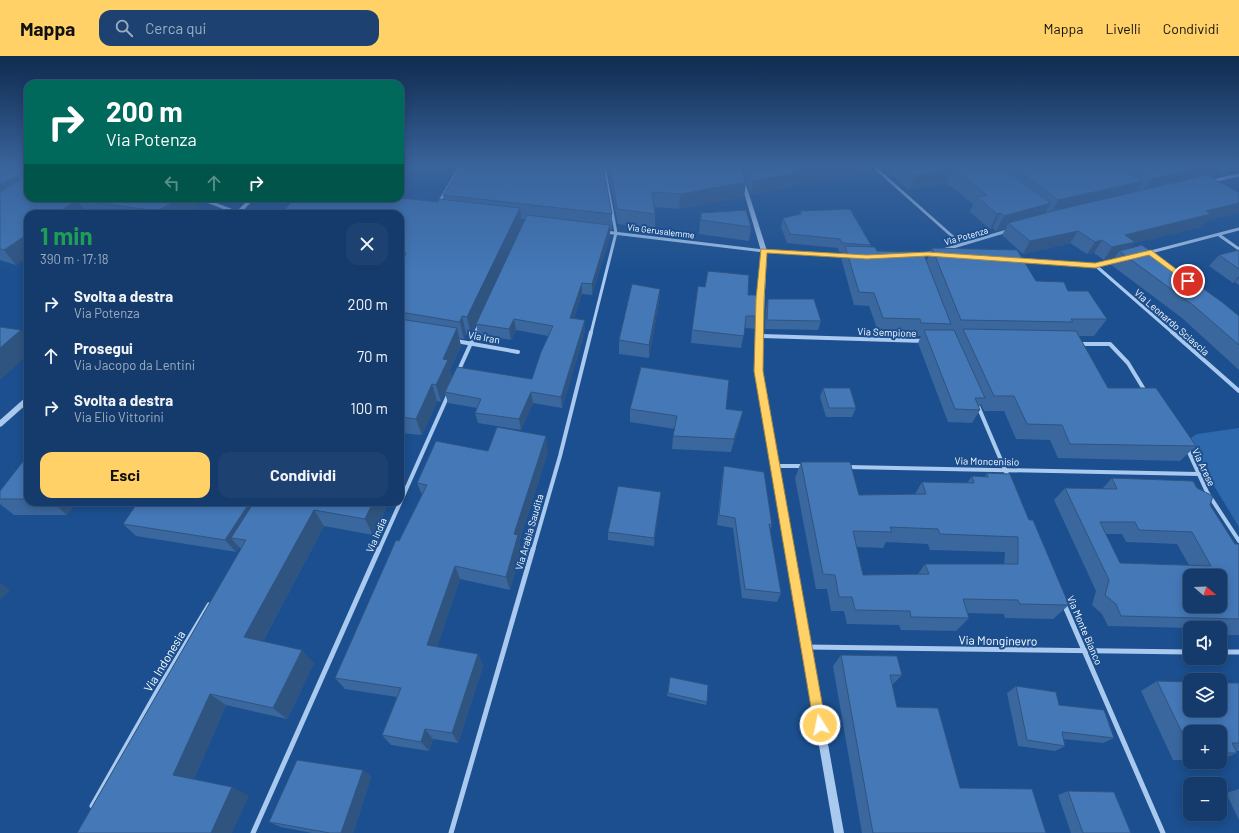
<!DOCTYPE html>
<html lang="it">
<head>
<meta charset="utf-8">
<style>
  :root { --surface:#143b6b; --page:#1d4271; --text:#f1f3f6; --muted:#9dadc1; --line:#33557e; --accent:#ffd166 }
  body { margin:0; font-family:Barlow,sans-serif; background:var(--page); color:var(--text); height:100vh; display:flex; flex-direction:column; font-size:15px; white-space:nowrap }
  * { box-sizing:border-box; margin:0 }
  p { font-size:13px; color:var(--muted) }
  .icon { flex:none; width:22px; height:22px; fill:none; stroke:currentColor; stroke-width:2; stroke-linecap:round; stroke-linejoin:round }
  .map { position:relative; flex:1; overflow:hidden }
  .sheet { position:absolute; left:24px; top:154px; width:380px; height:296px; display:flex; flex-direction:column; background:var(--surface); border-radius:12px; box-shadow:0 2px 10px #0003,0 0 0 1px var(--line) }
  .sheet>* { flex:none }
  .banner { position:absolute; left:24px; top:24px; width:380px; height:122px; border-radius:12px; box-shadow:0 2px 10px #0003,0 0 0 1px var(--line); background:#00695c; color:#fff; overflow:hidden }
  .needle { width:26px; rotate:109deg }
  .tools { position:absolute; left:1183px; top:513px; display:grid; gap:8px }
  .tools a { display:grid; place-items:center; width:44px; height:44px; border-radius:8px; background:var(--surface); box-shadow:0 2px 10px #0003,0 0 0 1px var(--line); font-size:20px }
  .pin { position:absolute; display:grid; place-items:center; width:34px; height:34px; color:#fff; margin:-17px; border:2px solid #fff; border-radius:50%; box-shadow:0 1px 4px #0007 }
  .me { position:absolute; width:44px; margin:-22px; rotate:350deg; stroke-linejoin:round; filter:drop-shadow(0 0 3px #0008) }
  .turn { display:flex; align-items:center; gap:14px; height:84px; padding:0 16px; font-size:18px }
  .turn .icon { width:52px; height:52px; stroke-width:2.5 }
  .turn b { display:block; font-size:28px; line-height:34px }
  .lanes { display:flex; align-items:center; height:38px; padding:0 16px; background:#0003; justify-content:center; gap:20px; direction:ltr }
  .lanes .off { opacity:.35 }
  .round { display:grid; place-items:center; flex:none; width:42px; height:42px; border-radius:12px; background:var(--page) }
  .head { display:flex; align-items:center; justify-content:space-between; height:68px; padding:0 16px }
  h1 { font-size:24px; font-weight:700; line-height:30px; color:#1e9e55 }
  .primary-button { display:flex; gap:8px; margin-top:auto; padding:8px 16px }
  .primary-button a { flex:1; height:46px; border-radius:12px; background:var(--accent); color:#111; font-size:16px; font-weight:700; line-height:46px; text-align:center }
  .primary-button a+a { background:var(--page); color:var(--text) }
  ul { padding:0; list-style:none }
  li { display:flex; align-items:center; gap:12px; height:52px; padding:0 16px }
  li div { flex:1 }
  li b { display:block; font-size:15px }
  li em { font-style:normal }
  header { display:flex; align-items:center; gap:24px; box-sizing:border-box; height:56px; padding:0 20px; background:var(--accent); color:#111 }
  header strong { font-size:19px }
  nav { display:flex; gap:22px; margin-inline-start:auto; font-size:14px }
  .search { width:280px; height:36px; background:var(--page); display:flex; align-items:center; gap:10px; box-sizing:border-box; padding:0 14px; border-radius:12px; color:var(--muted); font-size:15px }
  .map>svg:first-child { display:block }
  .green { fill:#2e69ad }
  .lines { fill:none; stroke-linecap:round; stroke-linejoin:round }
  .minor-far2 { stroke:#a9c9ee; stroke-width:3 }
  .minor-far1 { stroke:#a9c9ee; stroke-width:4 }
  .minor { stroke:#a9c9ee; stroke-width:5 }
  .tertiary { fill:#a9c9ee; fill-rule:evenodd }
  .wall { fill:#3a679d; fill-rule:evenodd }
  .shaded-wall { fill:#305480 }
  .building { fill:#4478b7; stroke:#305480; fill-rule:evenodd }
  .route { fill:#ffd166; stroke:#a68842 }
  .labels { text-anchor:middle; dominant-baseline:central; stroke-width:4; stroke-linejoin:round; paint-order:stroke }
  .far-street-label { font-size:9px; fill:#fff; stroke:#1b4f8f }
  .street-label { font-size:10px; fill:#fff; stroke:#1b4f8f }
  .near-street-label { font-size:12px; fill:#fff; stroke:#1b4f8f }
</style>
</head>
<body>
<header>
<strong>Mappa</strong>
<div class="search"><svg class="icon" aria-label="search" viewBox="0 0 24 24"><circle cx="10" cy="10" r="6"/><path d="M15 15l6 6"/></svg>Cerca qui</div>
<nav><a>Mappa</a><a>Livelli</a><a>Condividi</a></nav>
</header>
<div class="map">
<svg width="1239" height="777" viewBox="0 0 1239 777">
  <rect width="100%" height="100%" fill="#1b4f8f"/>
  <path class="green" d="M1239,372V471L1194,397L1189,383L1197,378Z"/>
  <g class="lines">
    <g class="minor-far2">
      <path d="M873,110L961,188"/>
      <path d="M1212,125L1239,119"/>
      <path d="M199,142L238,157"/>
      <path d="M438,148L461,110"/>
      <path d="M605,176L764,195L847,200"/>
      <path d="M1219,179L1239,193"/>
      <path d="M943,194L1007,175"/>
      <path d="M1147,197L1239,173"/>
      <path d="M919,200L934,196"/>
      <path d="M1020,204L1095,209L1117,204"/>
      <path d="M1095,209L1173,277"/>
      <path d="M475,277L479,269"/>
      <path d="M591,277L616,177L604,110"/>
    </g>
    <g class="minor-far1">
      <path d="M1172,276L1239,335"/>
      <path d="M759,280L925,285"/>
      <path d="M456,285L518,296"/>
      <path d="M1079,288H1110L1128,307L1145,335"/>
      <path d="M458,316L476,276"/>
      <path d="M978,350L1009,423"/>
      <path d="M1187,392L1207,436L1239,485"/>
      <path d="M775,410H805"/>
      <path d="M848,411L1199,418"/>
      <path d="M379,494L449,337"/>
      <path d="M533,494L560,400L591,276"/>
    </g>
    <g class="minor">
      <path d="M1064,548L1163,777"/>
      <path d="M806,591L1190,596"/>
      <path d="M1220,596H1239"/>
      <path d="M92,750L159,632L209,549"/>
      <path d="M253,777L379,493"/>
      <path d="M451,777L533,493"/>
    </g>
    <g class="tertiary">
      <path d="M732,110H737L742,116L767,195L761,315L844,777H834L755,315L761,195L738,116Z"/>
      <path d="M250,142H255L240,158H234Z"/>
      <path d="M26,341H28V347L2,370L0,371V364Z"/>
    </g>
  </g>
  <g class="wall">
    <path d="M0,110L193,142L198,152L187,158H28V201L16,209L0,204Z"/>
    <path d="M400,110H425L421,115L411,114L400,125Z"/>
    <path d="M607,110H876L875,115L827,125L825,122L792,129L791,132L751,139L744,118L745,112L742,113L744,141L679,153L655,151V173L618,168Z"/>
    <path d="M877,110H999L1006,116L1009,110H1239L1223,119L1218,117L1215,121L1212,122L1239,137V157L1206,165L1201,171L1134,187L1130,192L1239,260V314L1182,262L1110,208L1115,201L1104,204L1094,197L1087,198L1070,187L1023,198L1002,179L1006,172L996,175L993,172L990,173L970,156L973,148L947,127L909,134L885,113L882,114Z"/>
    <path d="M443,139L612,158V173H610V180L592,239L582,238L574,262L585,264V275L562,352L533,347L521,374L478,367L475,357L477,352L448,347L445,337L441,346L437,345L422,379L400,377V158L444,143ZM521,163H525L476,268L478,279L511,284L516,274L548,280L532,323L452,321L450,314L461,290L459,282L464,283L466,278H471L522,169Z"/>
    <path d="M800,155L871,189L870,191L877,195L927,204L932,192L1036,225L1068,235L1107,263L1094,280H1079L1108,332L1196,390L1180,405L1058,402L1050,384L1016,383L1004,355H984L981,348L979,351L980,354L972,367L948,366L918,287L921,280H916L914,276L878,275L869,250L854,249L841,202L843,197L839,196L838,192L787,187L781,171L783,162L800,158Z"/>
    <path d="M701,157L751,171L749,185L699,178Z"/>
    <path d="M1239,194V229L1235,226L1233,227L1209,210L1219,199Z"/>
    <path d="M660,233L659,246L649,302L619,298V284Z"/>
    <path d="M748,239L758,260L756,273L745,272L741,292L691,287L692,274Z"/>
    <path d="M768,243L821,265L818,274L765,273L766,252Z"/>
    <path d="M823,332L856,352L852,361H826L820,341Z"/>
    <path d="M630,353H726L740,368L731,396L672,393L673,380L675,373L630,366Z"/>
    <path d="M488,395L548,396L519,486L521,493L510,534L460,523L437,591L478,598L483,610L458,687L433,683L429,695L391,689L382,679L397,641L345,633L335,622L399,485L422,439L417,427Z"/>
    <path d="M28,399V446H76L67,459H14L0,448V435Z"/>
    <path d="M801,406L859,439L915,438L922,426L967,427L972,420L985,421L987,417L1029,464L1069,549L1053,563L1005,562L1004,558L967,557L969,562L956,575L901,574L899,569L847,568L844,555H831L827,533H816L795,422ZM886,486L928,488L930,494L1005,496L1004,508H925L918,518L863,519L856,491L883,492Z"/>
    <path d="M724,410L772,469L770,474L781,537L777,546L742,542L733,472L717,469L722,421Z"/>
    <path d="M1112,422L1197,432L1210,449L1235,488H1239V579H1228L1225,573H1220V572H1190L1108,570L1102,558L1092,549L1096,535L1054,444L1065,432L1102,433ZM1105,478H1122L1126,486L1177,488L1189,509L1120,507Z"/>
    <path d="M661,436L654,490L608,484V476Z"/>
    <path d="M138,446H389L373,479L324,470L263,585L314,607L287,663L226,649L194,723L249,740L77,777L241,493L239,491L236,496L136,480L123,468Z"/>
    <path d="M841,599L902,619L892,629L897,651L960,732L1046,777H862L833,610Z"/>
    <path d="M670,621L707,646L706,649L667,640Z"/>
    <path d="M1157,625L1239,627V695H1236L1190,676V704H1173L1141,635Z"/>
    <path d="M1016,630L1059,649L1114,682L1103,687L1063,683L1065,690L1055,695L1018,690L1007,637Z"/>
    <path d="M1220,697H1237L1220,704Z"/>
    <path d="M363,714L371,721L353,777H312L281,771L269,766Z"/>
    <path d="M1239,733V764L1226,737Z"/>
    <path d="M1068,735L1131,777H1071L1058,739Z"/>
  </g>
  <g class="shaded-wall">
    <path d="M403,110H410L411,114L400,125V113Z"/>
    <path d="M420,110H425L421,115Z"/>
    <path d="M742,110H745V112L741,113Z"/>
    <path d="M816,110H828L825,122L792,129L791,132L751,139L753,125Z"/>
    <path d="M831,110H876L875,115L827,125Z"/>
    <path d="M883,110H886L885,113L882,114Z"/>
    <path d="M1207,110H1223L1215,121L1140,139L1151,123Z"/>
    <path d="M1230,110H1239V115L1223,119Z"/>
    <path d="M953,112L947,127L909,134L915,120Z"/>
    <path d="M16,120L27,134L0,150V129Z"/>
    <path d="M1143,125L1132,141L1050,160L1058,144Z"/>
    <path d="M746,126L744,141L679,153L681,138Z"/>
    <path d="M181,142H193L198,152L187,158H159L157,155Z"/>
    <path d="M77,144L87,158H56Z"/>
    <path d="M1051,147L1042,162L1008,167L1006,172L996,175L1004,160Z"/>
    <path d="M1239,147V157L1206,165L1201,171L1134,187L1126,198L1119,195L1115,201L1104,204L1112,191L1125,179L1206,155Z"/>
    <path d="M520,152L522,169L471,278L467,261Z"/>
    <path d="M1000,157L993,172L990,173L997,158Z"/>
    <path d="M610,169V180L592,239V228Z"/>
    <path d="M1078,175L1070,187L1023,198L1030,185Z"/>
    <path d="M28,178V201L16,209L4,194Z"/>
    <path d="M1102,184L1094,197L1087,198L1095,186Z"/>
    <path d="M1239,220V222L1235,226L1233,227Z"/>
    <path d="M582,227V238L570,273V262Z"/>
    <path d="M660,233L659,246L649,302V289Z"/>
    <path d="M462,260L466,278L464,283L460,266Z"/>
    <path d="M514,263L516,274L511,284L509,273Z"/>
    <path d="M585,264V275L562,352L561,341Z"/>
    <path d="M457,272L461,290L450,314L452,321L441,346L436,329L443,303Z"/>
    <path d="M21,274L28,283V299L0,324V292Z"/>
    <path d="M432,328L437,345L422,379L416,363Z"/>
    <path d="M531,336L533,347L521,374L519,363Z"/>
    <path d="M743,355L740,368L731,396L734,383Z"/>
    <path d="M546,380L548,396L519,486L521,493L510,534L506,521L514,478Z"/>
    <path d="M661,436L660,444L654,490V482Z"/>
    <path d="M52,446H76L67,459Z"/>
    <path d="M250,446H258L231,482L239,491L236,496L225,484Z"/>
    <path d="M373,446H389L373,479L365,463Z"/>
    <path d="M314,454L324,470L258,594L244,581Z"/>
    <path d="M455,510L460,523L434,601L427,589Z"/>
    <path d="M0,527L10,534L0,544Z"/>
    <path d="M302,594L314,607L287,663L273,652Z"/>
    <path d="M478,598L483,610L458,687L452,677Z"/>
    <path d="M210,638L226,649L192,728L173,719Z"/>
    <path d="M425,673L433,683L429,695L421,686Z"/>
    <path d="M363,714L371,721L353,777H341Z"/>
    <path d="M232,731L249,740L232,777H211Z"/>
  </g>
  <g class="building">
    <path d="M0,110H28V142H181L157,155L77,144L56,158H28V178L4,194L0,193V136L19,125L20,121L16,120L0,129Z"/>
    <path d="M464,110H603L612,158L443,139L461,111H464Z"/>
    <path d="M610,110H741L746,126L681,138L652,136L655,158L617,153Z"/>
    <path d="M749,110H816L793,115L795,117L753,125Z"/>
    <path d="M904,110H999L1051,147L1004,160L1000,157L997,158L977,141L987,139L953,112L915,120Z"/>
    <path d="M1012,110H1120L1143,125L1058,144Z"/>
    <path d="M1130,110H1207L1151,123Z"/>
    <path d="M1207,119L1239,137V147L1206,155L1211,158L1125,179L1135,186L1112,191L1102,184L1095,186L1078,175L1030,185L1008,167L1057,154Z"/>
    <path d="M295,142H400L438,146L439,143L520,152L467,261L462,260L460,266L400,256V207L406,198L404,194H400V158H281Z"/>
    <path d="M850,153L871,189L842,187L840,183L790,178L783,162L801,158L800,155Z"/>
    <path d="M746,154L751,171L701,164V157Z"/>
    <path d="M527,159L610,169L592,228L582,227L570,262L585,264L561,341L531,336L519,363L475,357L481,343L445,336L457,311L532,323L541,296L553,270L514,263L509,273L476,268Z"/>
    <path d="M1142,189L1222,246L1239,260V289L1193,249L1119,195Z"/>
    <path d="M845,190L875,191L877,195L923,196L951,268L921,267L920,263L883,262L874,237L859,236Z"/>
    <path d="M932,192L1017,194L1036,225L1064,226L1068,235H1088L1107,263H1071L1073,266L961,264Z"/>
    <path d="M1239,194V213L1219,199Z"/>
    <path d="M708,215L749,219L748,239H759L758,260H746L744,280L692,274L698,230L705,231Z"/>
    <path d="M632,228L660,233L649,289L619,284Z"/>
    <path d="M768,243H814L821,265L767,264Z"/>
    <path d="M400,263L457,272L443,303L448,304L436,329L432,328L416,363L400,361Z"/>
    <path d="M0,271L21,274L0,292Z"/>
    <path d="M963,273L1076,275L1108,332H1156L1196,390L1070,388L1062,369L1027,368L1014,340H994Z"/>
    <path d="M924,274H954L985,342H975L980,354L955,353Z"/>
    <path d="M641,311L729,324L726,353L743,355L734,383L673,380L677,360L630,353Z"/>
    <path d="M823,332H850L856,352H829Z"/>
    <path d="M497,371L546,380L514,478L518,479L506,521L455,510L427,589L478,598L452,677L425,673L421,686L382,679L401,632L335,622L396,484L399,485L427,429L417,427L436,385L488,395Z"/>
    <path d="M28,399V443H0V435Z"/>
    <path d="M801,406H850L859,439L926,438L922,426L974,427L972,420L988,421L987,417L1010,418L1029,464H1033L1069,549L1020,548L1018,544L963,543L969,562L911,561L910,555L855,554L852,541H839L835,519L823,518ZM890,471L938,473L940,478L1018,481V508H925L929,518L863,519L853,475L892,476Z"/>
    <path d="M724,410L764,416L772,469L769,468L781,537L745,533L735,462L719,459Z"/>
    <path d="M1112,422L1193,425L1197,432L1213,440L1210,449L1235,488H1239V563L1121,560L1116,548L1105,539L1109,524L1065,432L1117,433ZM1100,466H1135L1139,474L1192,476L1211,510L1120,507ZM1190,520H1220V550H1190Z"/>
    <path d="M618,430L661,436L654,482L608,476Z"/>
    <path d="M138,446H250L225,484L123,468Z"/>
    <path d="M254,446H373L365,463L314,454L244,581L302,594L273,652L210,638L173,719L232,731L211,777H77L246,484L231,482Z"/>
    <path d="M841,599L897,600L902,619H890L897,651L938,652L960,732L1032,733L1046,777H873Z"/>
    <path d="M670,621L708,629L707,646L668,637Z"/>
    <path d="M1157,625L1190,626V654H1220V627H1239V687H1232L1237,697H1220V676H1190V693Z"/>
    <path d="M1016,630L1056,636L1059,649L1104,654L1114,682L1062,676L1065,690L1027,684Z"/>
    <path d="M297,704L363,714L341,777H330L269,766Z"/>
    <path d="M1068,735L1114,736L1131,777H1083Z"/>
  </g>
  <linearGradient id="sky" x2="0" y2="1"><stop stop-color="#0f2b4f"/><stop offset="0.5" stop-color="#39639b"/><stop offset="1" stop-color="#39639b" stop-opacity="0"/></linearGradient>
  <rect width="1239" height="219" fill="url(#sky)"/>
  <path class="route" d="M761,193L867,199L928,196L1095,207L1151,194L1192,225L1186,226L1149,199L1095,212L928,200L867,203L767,197L764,243L763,315L826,669L824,673L820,675L815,673L814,669L754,315L756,243Z"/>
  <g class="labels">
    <g class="far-street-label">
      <text transform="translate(661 175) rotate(7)">Via Gerusalemme</text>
      <text transform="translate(966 180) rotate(-16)">Via Potenza</text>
    </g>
    <g class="street-label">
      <text transform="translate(1172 266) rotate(41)">Via Leonardo Sciascia</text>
      <text transform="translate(887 276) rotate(2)">Via Sempione</text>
      <text transform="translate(484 281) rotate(10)">Via Iran</text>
      <text transform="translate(987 405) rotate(1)">Via Moncenisio</text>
      <text transform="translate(1204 411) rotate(65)">Via Arese</text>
      <text transform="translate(529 476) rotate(-74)">Via Arabia Saudita</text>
      <text transform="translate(376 479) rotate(-66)">Via India</text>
      <text transform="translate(1085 574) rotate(67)">Via Monte Bianco</text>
    </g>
    <g class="near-street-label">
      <text transform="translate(998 584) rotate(1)">Via Monginevro</text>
      <text transform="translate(164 605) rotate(-59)">Via Indonesia</text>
    </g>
  </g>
</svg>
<div class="tools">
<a><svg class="needle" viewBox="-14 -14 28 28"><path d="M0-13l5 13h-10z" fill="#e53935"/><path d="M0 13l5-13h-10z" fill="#9dadc1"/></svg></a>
<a><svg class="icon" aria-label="sound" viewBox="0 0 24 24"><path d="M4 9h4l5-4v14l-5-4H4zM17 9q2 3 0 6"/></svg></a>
<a><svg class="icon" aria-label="layers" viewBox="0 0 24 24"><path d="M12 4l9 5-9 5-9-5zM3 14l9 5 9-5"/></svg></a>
<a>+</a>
<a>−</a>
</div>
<div class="pin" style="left:1188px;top:225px;background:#d93025"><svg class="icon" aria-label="arrive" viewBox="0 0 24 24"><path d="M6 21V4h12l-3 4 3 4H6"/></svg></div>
<svg class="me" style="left:820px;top:669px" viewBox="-20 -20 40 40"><circle r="17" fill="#ffd166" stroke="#fff" stroke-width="3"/><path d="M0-11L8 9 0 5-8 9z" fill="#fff"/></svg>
<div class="banner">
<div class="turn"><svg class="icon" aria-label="right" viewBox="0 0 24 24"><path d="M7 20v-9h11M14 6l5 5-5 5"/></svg><div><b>200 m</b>Via Potenza</div></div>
<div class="lanes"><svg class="icon off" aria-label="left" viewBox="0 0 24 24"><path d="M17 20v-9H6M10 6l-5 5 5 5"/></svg><svg class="icon off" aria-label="ahead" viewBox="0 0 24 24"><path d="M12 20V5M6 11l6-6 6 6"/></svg><svg class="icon" aria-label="right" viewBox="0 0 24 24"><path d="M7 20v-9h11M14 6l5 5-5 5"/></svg></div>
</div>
<section class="sheet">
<div class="head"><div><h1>1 min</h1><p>390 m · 17:18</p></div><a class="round"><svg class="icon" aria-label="close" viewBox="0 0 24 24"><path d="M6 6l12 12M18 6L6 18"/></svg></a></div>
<ul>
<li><svg class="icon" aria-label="right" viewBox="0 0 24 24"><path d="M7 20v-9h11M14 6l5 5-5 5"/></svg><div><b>Svolta a destra</b><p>Via Potenza</p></div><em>200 m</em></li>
<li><svg class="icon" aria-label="ahead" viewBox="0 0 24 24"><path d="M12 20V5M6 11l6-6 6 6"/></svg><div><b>Prosegui</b><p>Via Jacopo da Lentini</p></div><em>70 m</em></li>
<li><svg class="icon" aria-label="right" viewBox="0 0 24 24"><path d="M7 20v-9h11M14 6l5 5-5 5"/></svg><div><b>Svolta a destra</b><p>Via Elio Vittorini</p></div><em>100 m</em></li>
</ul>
<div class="primary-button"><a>Esci</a><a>Condividi</a></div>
</section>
</div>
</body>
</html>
